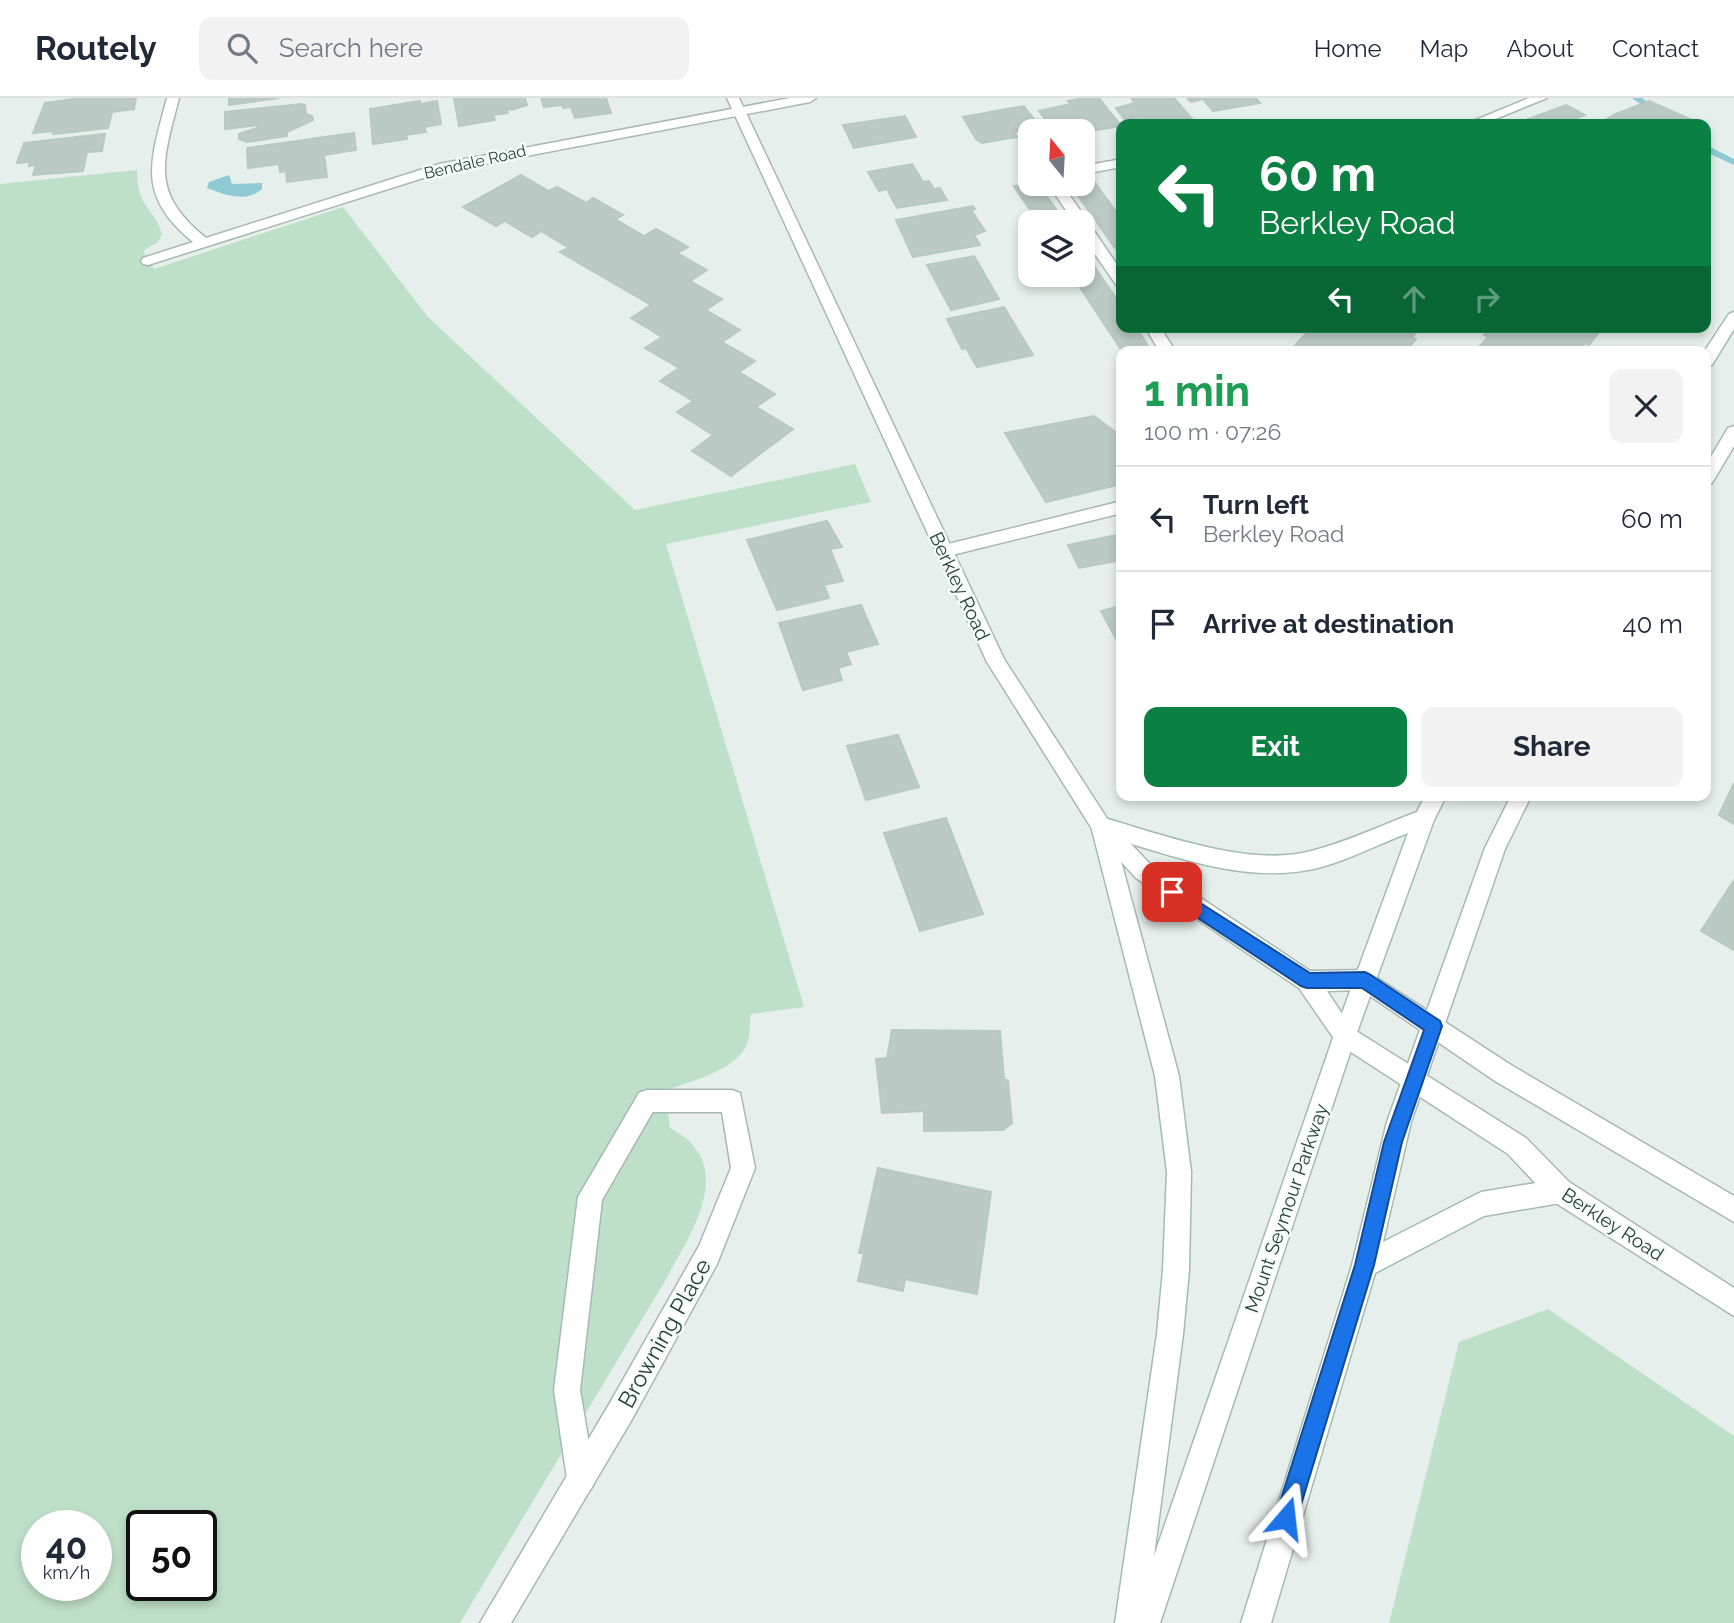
<!DOCTYPE html>
<html lang="en">
<head>
<meta charset="utf-8">
<style>
  :root { --surface:#fff; --page:#f2f2f3; --text:#1f2937; --muted:#747a83; --line:#e0e1e3; --accent:#0b8043 }
  body { margin:0; font-family:Raleway,sans-serif; background:var(--page); color:var(--text); height:100vh; display:flex; flex-direction:column; font-size:26px; white-space:nowrap }
  * { box-sizing:border-box; margin:0 }
  p { font-size:23px; color:var(--muted) }
  .icon { flex:none; width:38px; height:38px; fill:none; stroke:currentColor; stroke-width:2; stroke-linecap:round; stroke-linejoin:round }
  .map { position:relative; flex:1; overflow:hidden }
  .side { position:absolute; left:1116px; top:248px; width:595px; height:455px; display:flex; flex-direction:column; background:var(--surface); border-radius:14px; box-shadow:0 4px 10px #0003 }
  .side>* { flex:none }
  .guide { position:absolute; left:1116px; top:21px; width:595px; height:214px; border-radius:14px; box-shadow:0 4px 10px #0003; background:#0b8043; color:#fff; overflow:hidden }
  .needle { width:46px; rotate:342deg }
  .controls { position:absolute; left:1018px; top:21px; display:grid; gap:14px }
  .controls a { display:grid; place-items:center; width:77px; height:77px; border-radius:14px; background:var(--surface); box-shadow:0 4px 10px #0003; font-size:35px }
  .speed { position:absolute; left:21px; top:1412px; display:flex; gap:14px; font-size:35px; font-weight:700; text-align:center }
  .speed>* { display:grid; place-content:center; width:91px; height:91px; border-radius:50%; background:var(--surface); box-shadow:0 4px 10px #0003; line-height:1 }
  .speed small { font-size:18px; font-weight:400 }
  .speed .limit { border:4px solid #111; border-radius:10px; background:#fff; color:#111 }
  .pin { position:absolute; display:grid; place-items:center; width:60px; height:60px; color:#fff; margin:-30px; border-radius:14px; box-shadow:0 4px 10px #0006 }
  .me { position:absolute; width:77px; margin:-38px; rotate:17deg; stroke-linejoin:round; filter:drop-shadow(0 0 5px #0008) }
  .turn { display:flex; align-items:center; gap:24px; height:147px; padding:0 28px; font-size:32px }
  .turn .icon { width:91px; height:91px; stroke-width:2.5 }
  .turn b { display:block; font-size:49px; line-height:60px }
  .lanes { display:flex; align-items:center; height:66px; padding:0 28px; background:#0003; justify-content:center; gap:35px; direction:ltr }
  .lanes .off { opacity:.35 }
  .round { display:grid; place-items:center; flex:none; width:74px; height:74px; border-radius:14px; background:var(--page) }
  .overview { display:flex; align-items:center; justify-content:space-between; height:119px; padding:0 28px }
  h1 { font-size:42px; font-weight:700; line-height:52px; color:#1e9e55 }
  .button { display:flex; gap:14px; margin-top:auto; padding:14px 28px }
  .button a { flex:1; height:80px; border-radius:14px; background:var(--accent); color:#fff; font-size:28px; font-weight:700; line-height:80px; text-align:center }
  .button a+a { background:var(--page); color:var(--text) }
  ul { padding:0; list-style:none }
  li { display:flex; align-items:center; gap:21px; height:105px; padding:0 28px; border-top:2px solid var(--line) }
  li div { flex:1 }
  li b { display:block; font-size:26px }
  li em { font-style:normal }
  header { display:flex; align-items:center; gap:42px; box-sizing:border-box; height:98px; padding:0 35px; background:var(--surface); border-bottom:2px solid var(--line) }
  header strong { font-size:33px }
  nav { display:flex; gap:38px; margin-inline-start:auto; font-size:24px }
  .search { width:490px; height:63px; background:var(--page); display:flex; align-items:center; gap:18px; box-sizing:border-box; padding:0 24px; border-radius:14px; color:var(--muted); font-size:26px }
  .map>svg:first-child { display:block }
  .green { fill:#bfe0c8; fill-rule:evenodd }
  .water { fill:#8ec9d4 }
  .lines { fill:none; stroke-linecap:round; stroke-linejoin:round }
  .stream { fill:#8ec9d4; fill-rule:evenodd }
  .building { fill:#bbcac4; stroke:#b8c9c2; stroke-width:2 }
  .service-casing { stroke:#a8b8b2; stroke-width:3 }
  .minor-casing { stroke:#a8b8b2; stroke-width:3 }
  .tertiary-casing { stroke:#a8b8b2; stroke-width:3 }
  .secondary-casing { stroke:#a4bbb3; stroke-width:3 }
  .service { fill:#fff; fill-rule:evenodd }
  .minor { fill:#fff; fill-rule:evenodd }
  .tertiary { fill:#fff; fill-rule:evenodd }
  .secondary { fill:#fff; fill-rule:evenodd }
  .route { fill:#1a73e8; stroke:#114b97; stroke-width:2 }
  .labels { text-anchor:middle; dominant-baseline:central; stroke-width:5; stroke-linejoin:round; paint-order:stroke }
  .far-street-label { font-size:16px; fill:#24423a; stroke:#f7fbf9 }
  .street-label { font-size:19px; fill:#24423a; stroke:#f7fbf9 }
  .near-street-label { font-size:23px; fill:#24423a; stroke:#f7fbf9 }
</style>
</head>
<body>
<header>
<strong>Routely</strong>
<div class="search"><svg class="icon" aria-label="search" viewBox="0 0 24 24"><circle cx="10" cy="10" r="6"/><path d="M15 15l6 6"/></svg>Search here</div>
<nav><a>Home</a><a>Map</a><a>About</a><a>Contact</a></nav>
</header>
<div class="map">
<svg width="1734" height="1525" viewBox="0 0 1734 1525">
  <rect width="100%" height="100%" fill="#e6efeb"/>
  <g class="green">
    <path d="M137,72C137,112 154,108 162,136L158,144L143,153L154,171L343,109L428,219L635,412L855,366L871,404L666,446L804,909L751,916C749,926 751,938 746,948C733,974 690,983 665,993L670,1030C740,1066 691,1134 665,1183L460,1525H0V86ZM37,1428H96V1488H37ZM142,1428H201V1488H142Z"/>
    <path d="M1548,1211L1734,1338V1525H1389L1459,1244Z"/>
  </g>
  <path class="water" d="M229,77L232,86L262,85V91C247,105 225,97 207,90L209,84Z"/>
  <g class="lines">
    <g class="stream">
      <path d="M1632,0H1642L1677,26H1668Z"/>
      <path d="M1706,47L1734,61V67L1706,54Z"/>
    </g>
  </g>
  <g class="building">
    <path d="M81,0H136L134,11L112,14L108,30L53,36L54,33L33,35L45,5Z"/>
    <path d="M229,0H279L229,7Z"/>
    <path d="M454,0H525L527,7L511,12L507,10L508,15L493,17L495,22L459,28Z"/>
    <path d="M541,0H606L611,15L575,20L571,9L563,10L562,7L544,9Z"/>
    <path d="M1084,0H1099L1121,28L1085,34L1086,36L1083,37V33H1061L1066,31L1063,27L1051,29L1039,13L1071,6L1068,3Z"/>
    <path d="M1131,0H1174L1193,22L1166,26H1128L1116,10L1135,5Z"/>
    <path d="M1187,0H1256L1260,5L1213,13L1203,1L1191,4Z"/>
    <path d="M420,3V6L437,3L441,26L424,29L426,34L406,37L407,41L373,46L370,11Z"/>
    <path d="M1649,3L1701,26H1598L1616,16Z"/>
    <path d="M301,6L305,7L306,16L312,18L313,22L287,34V38L247,44L239,41V36L257,30V27L225,31V14Z"/>
    <path d="M1566,7L1585,17L1561,26H1515Z"/>
    <path d="M1024,8L1041,30L1014,34L1017,39L982,45L976,41L963,19Z"/>
    <path d="M905,18L916,39L854,50L843,27Z"/>
    <path d="M354,35L356,52L324,57L327,79L287,84L286,73L280,74L279,66L248,70L247,50Z"/>
    <path d="M105,36L102,53L87,54L83,73L33,77L36,67L29,68L30,64L17,65L24,45Z"/>
    <path d="M912,66L923,84L929,83L934,91L940,90L947,102L897,110L887,91L879,93L868,74Z"/>
    <path d="M1088,75L1122,122V160L1070,86H1083V76Z"/>
    <path d="M521,77L549,93L557,89L586,105L593,100L623,117L615,121L644,138L656,131L688,149L677,155L707,172L690,183L722,201L706,212L740,232L722,244L755,263L739,274L775,296L756,309L793,331L731,378L692,353L713,337L677,314L693,303L660,283L679,270L645,250L662,239L631,220L651,207L560,154L569,150L541,133L532,139L505,123L496,128L463,109Z"/>
    <path d="M1031,85L1038,86L1065,124H1038L1014,88Z"/>
    <path d="M973,108L975,111L971,112L985,133L974,137L980,147L913,159L896,122Z"/>
    <path d="M1083,152L1122,209V229H1136L1148,248L1122,253L1072,177H1083Z"/>
    <path d="M974,158L999,201L951,212L927,167Z"/>
    <path d="M1004,209L1033,257L977,269L966,250L962,251L947,221Z"/>
    <path d="M1319,229H1419L1420,230L1412,239L1416,241L1405,254H1289L1311,230L1316,232Z"/>
    <path d="M1490,229H1603L1589,247L1585,245L1579,254H1492L1480,248L1488,239L1484,237Z"/>
    <path d="M1094,318L1122,339V386L1046,404L1005,335Z"/>
    <path d="M827,423L842,449L830,451L843,483L824,487L829,500L777,512L747,442Z"/>
    <path d="M1122,436V462L1079,470L1068,447Z"/>
    <path d="M861,507L878,546L846,554L851,566L838,570L842,582L803,592L779,525Z"/>
    <path d="M1122,507V552L1101,513Z"/>
    <path d="M898,637L919,689L866,702L847,648Z"/>
    <path d="M1734,685V726L1719,717Z"/>
    <path d="M946,720L983,816L920,833L884,735Z"/>
    <path d="M1734,782V852L1701,833Z"/>
    <path d="M892,932L1000,933L1004,981L1008,983L1012,1025L1003,1032L924,1033V1013L882,1015L876,961L887,960Z"/>
    <path d="M878,1070L991,1094L977,1196L905,1181L903,1193L858,1183L864,1155H859Z"/>
  </g>
  <g class="lines">
    <defs>
      <g id="service">
        <path d="M1529,0H1547L1483,26H1466Z"/>
        <path d="M1122,61V69L1083,76V68Z"/>
        <path d="M1048,86H1062L1122,174V189L1117,188L1083,139V124H1074Z"/>
        <path d="M1145,229H1160L1176,254H1160Z"/>
        <path d="M1122,403V415L944,459L938,458L935,453L938,448L944,447Z"/>
        <path d="M647,992L655,995L659,1003L602,1102L580,1292L595,1381L591,1391L581,1395L571,1391L567,1381L554,1292L578,1099L639,995Z"/>
      </g>
      <g id="minor">
        <path d="M167,0H179C163,63 149,94 206,140L439,66L790,0H816L810,4L442,74L148,167L143,166L141,163L143,160L193,144C136,97 150,64 167,0Z"/>
        <path d="M1365,872L1511,967L1734,1098V1124L1495,983L1357,889L1354,882L1357,875Z"/>
        <path d="M1345,926L1526,1040L1569,1084L1734,1190V1218L1551,1102L1508,1056L1337,945L1334,937L1337,929Z"/>
        <path d="M647,992H732L740,995L755,1070L717,1166L631,1323L511,1525H480L611,1303L699,1148L731,1070L722,1014H647L639,1011L635,1003L639,995Z"/>
      </g>
      <path id="tertiary" d="M727,0H739L1004,561L1108,722L1150,766L1310,873L1365,872L1373,875L1376,882L1373,889L1365,892L1327,893L1356,937L1353,945L1345,948L1337,945L1299,890L1136,780L1094,734L987,564Z"/>
      <g id="secondary">
        <path d="M1734,214V231L1712,267L1706,268L1704,254L1729,216Z"/>
        <path d="M1734,328V348L1712,385L1706,387V367L1728,330Z"/>
        <path d="M1425,698H1446L1434,722L1356,937L1160,1525H1115L1157,1236L1163,1172L1167,1074L1155,978L1091,728L1094,722L1101,719C1160,736 1251,770 1311,753C1347,744 1382,727 1417,714ZM1408,735L1334,937L1154,1458L1183,1236L1189,1172L1191,1074L1179,978L1115,741C1176,759 1243,784 1308,772C1338,767 1379,746 1408,735Z"/>
        <path d="M1511,698H1531L1505,751L1411,1024L1383,1144L1481,1094L1560,1081L1569,1084L1572,1093L1569,1102L1560,1105L1484,1118L1375,1175L1271,1525H1241L1352,1167L1387,1024L1485,750Z"/>
      </g>
    </defs>
    <use href="#service" class="service-casing"/>
    <use href="#minor" class="minor-casing"/>
    <use href="#tertiary" class="tertiary-casing"/>
    <use href="#secondary" class="secondary-casing"/>
    <use href="#service" class="service"/>
    <use href="#minor" class="minor"/>
    <use href="#tertiary" class="tertiary"/>
    <use href="#secondary" class="secondary"/>
  </g>
  <path class="route" d="M1172,787L1310,875L1365,874L1371,877L1440,923L1442,928L1402,1044L1374,1167L1297,1420L1293,1428L1286,1431L1278,1428L1275,1420L1355,1167L1384,1044L1424,932L1362,890H1307L1301,888L1166,799L1164,794L1166,789Z"/>
  <g class="labels">
    <g class="far-street-label">
      <text transform="translate(475 64) rotate(-13)">Bendale Road</text>
    </g>
    <g class="street-label">
      <text transform="translate(960 488) rotate(65)">Berkley Road</text>
      <text transform="translate(1286 1110) rotate(-71)">Mount Seymour Parkway</text>
      <text transform="translate(1613 1126) rotate(33)">Berkley Road</text>
    </g>
    <g class="near-street-label">
      <text transform="translate(664 1235) rotate(-61)">Browning Place</text>
    </g>
  </g>
</svg>
<div class="controls">
<a><svg class="needle" viewBox="-14 -14 28 28"><path d="M0-13l5 13h-10z" fill="#e53935"/><path d="M0 13l5-13h-10z" fill="#747a83"/></svg></a>
<a><svg class="icon" aria-label="layers" viewBox="0 0 24 24"><path d="M12 4l9 5-9 5-9-5zM3 14l9 5 9-5"/></svg></a>
</div>
<div class="speed"><div>40<small>km/h</small></div><div class="limit">50</div></div>
<div class="pin" style="left:1172px;top:794px;background:#d93025"><svg class="icon" aria-label="arrive" viewBox="0 0 24 24"><path d="M6 21V4h12l-3 4 3 4H6"/></svg></div>
<svg class="me" style="left:1286px;top:1420px" viewBox="-20 -20 40 40"><path d="M0-17L14 15 0 8-14 15z" fill="#1a73e8" stroke="#fff" stroke-width="4"/></svg>
<div class="guide">
<div class="turn"><svg class="icon" aria-label="left" viewBox="0 0 24 24"><path d="M17 20v-9H6M10 6l-5 5 5 5"/></svg><div><b>60 m</b>Berkley Road</div></div>
<div class="lanes"><svg class="icon" aria-label="left" viewBox="0 0 24 24"><path d="M17 20v-9H6M10 6l-5 5 5 5"/></svg><svg class="icon off" aria-label="ahead" viewBox="0 0 24 24"><path d="M12 20V5M6 11l6-6 6 6"/></svg><svg class="icon off" aria-label="right" viewBox="0 0 24 24"><path d="M7 20v-9h11M14 6l5 5-5 5"/></svg></div>
</div>
<section class="side">
<div class="overview"><div><h1>1 min</h1><p>100 m · 07:26</p></div><a class="round"><svg class="icon" aria-label="close" viewBox="0 0 24 24"><path d="M6 6l12 12M18 6L6 18"/></svg></a></div>
<ul>
<li><svg class="icon" aria-label="left" viewBox="0 0 24 24"><path d="M17 20v-9H6M10 6l-5 5 5 5"/></svg><div><b>Turn left</b><p>Berkley Road</p></div><em>60 m</em></li>
<li><svg class="icon" aria-label="arrive" viewBox="0 0 24 24"><path d="M6 21V4h12l-3 4 3 4H6"/></svg><div><b>Arrive at destination</b></div><em>40 m</em></li>
</ul>
<div class="button"><a>Exit</a><a>Share</a></div>
</section>
</div>
</body>
</html>
